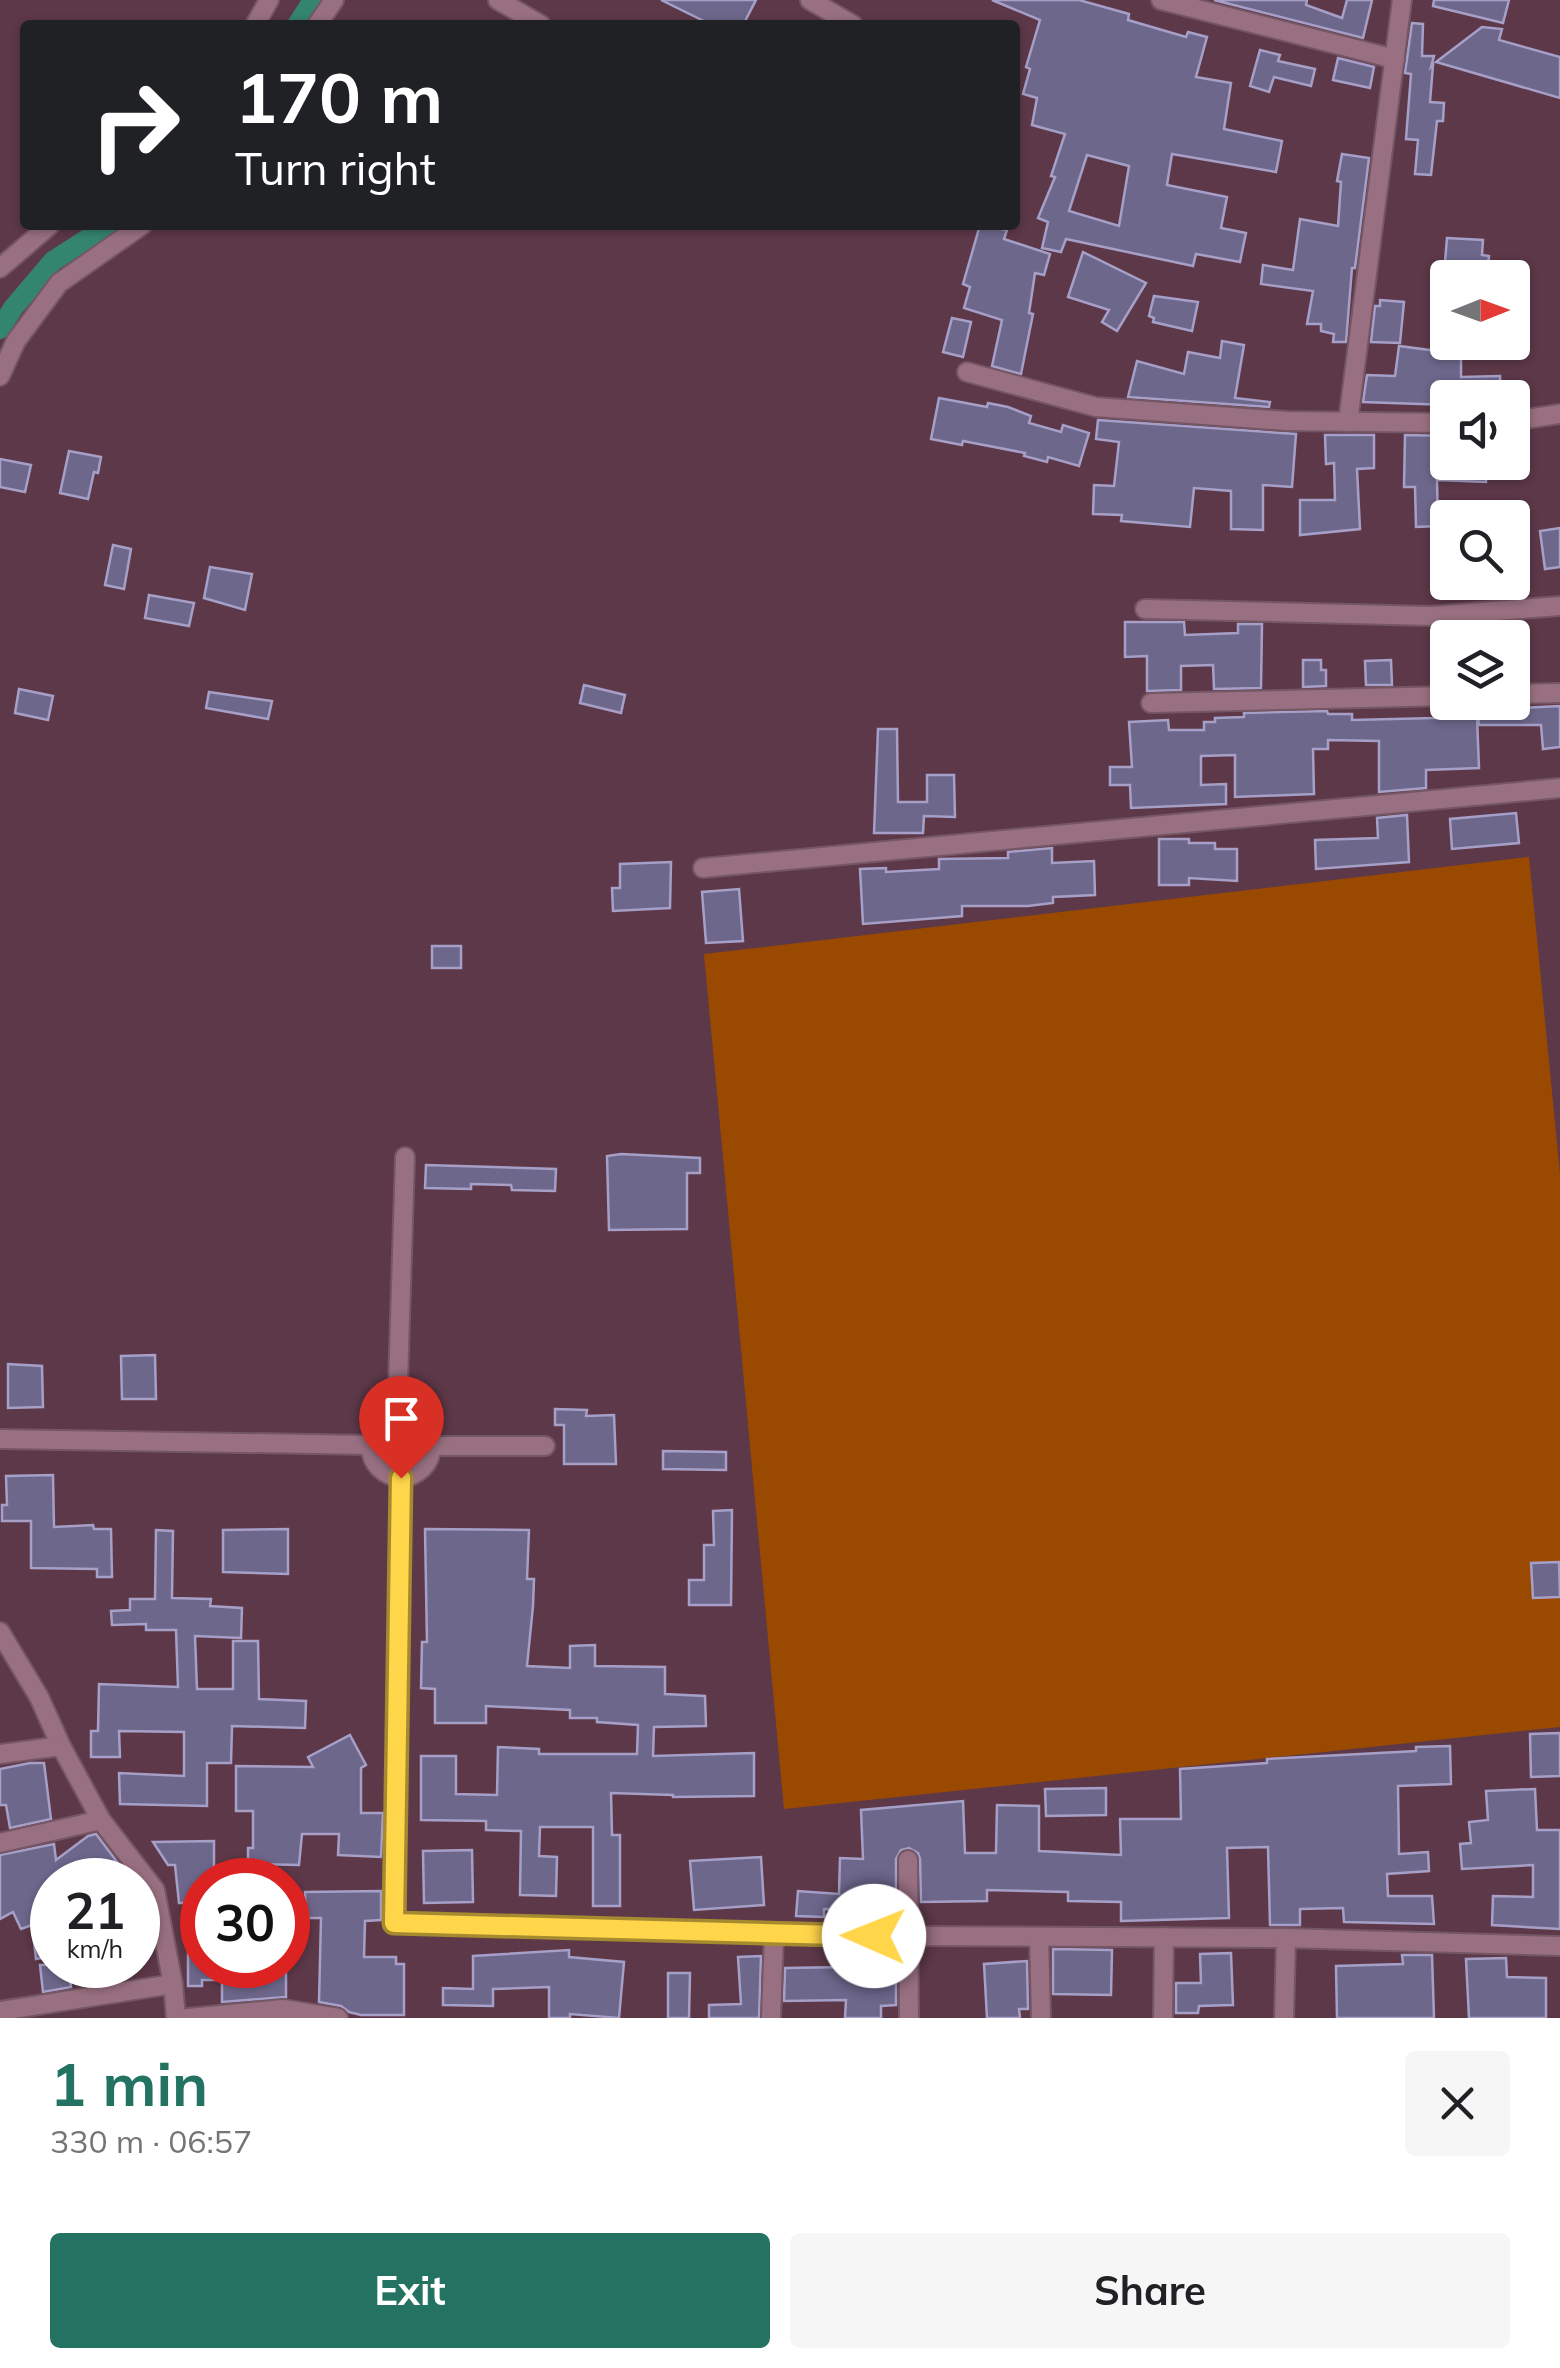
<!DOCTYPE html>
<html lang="en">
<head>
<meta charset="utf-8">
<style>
  :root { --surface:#fff; --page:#f6f6f6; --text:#202124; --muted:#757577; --accent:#237262 }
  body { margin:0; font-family:Mulish,sans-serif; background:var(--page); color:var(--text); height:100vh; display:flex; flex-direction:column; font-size:38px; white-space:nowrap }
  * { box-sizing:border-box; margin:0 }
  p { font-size:32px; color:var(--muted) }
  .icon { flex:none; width:55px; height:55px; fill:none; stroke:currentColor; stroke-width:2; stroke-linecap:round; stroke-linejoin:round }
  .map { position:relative; height:2018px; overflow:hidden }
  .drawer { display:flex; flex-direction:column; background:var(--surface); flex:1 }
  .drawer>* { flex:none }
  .hud { position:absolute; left:20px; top:20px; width:1000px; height:210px; border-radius:10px; box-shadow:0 2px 8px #0004; background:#202124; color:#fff; overflow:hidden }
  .needle { width:65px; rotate:89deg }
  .controls { position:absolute; left:1430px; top:260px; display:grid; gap:20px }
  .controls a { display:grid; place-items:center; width:100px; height:100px; border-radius:10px; background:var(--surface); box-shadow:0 2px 8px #0004; font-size:50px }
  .speed { position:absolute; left:30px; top:1858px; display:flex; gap:20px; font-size:50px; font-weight:700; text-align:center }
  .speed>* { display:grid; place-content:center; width:130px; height:130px; border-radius:50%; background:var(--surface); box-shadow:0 2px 8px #0004; line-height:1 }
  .speed small { font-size:25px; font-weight:400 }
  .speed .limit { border:15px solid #d22; background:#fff; color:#111 }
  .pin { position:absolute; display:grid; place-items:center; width:85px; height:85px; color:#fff; margin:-102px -42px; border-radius:50% 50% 50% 0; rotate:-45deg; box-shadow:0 0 10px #0007 }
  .pin .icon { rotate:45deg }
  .me { position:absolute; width:110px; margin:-55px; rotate:271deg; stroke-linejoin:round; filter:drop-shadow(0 0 8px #0008) }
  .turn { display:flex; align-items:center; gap:35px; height:210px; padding:0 50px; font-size:45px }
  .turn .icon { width:130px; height:130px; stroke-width:2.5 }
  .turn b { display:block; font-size:70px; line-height:85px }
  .round { display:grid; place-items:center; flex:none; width:105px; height:105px; border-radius:10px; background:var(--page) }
  .headline { display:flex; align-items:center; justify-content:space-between; height:170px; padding:0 50px }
  h1 { font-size:60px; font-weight:700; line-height:75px; color:var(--accent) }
  .action { display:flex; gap:20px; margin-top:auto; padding:20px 50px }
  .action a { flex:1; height:115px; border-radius:10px; background:var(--accent); color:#fff; font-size:40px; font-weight:700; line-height:115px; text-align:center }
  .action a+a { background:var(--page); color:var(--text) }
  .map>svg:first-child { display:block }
  .green { fill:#9a4a00 }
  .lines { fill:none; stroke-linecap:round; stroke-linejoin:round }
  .canal { stroke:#348570; stroke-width:20 }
  .building { fill:#6e678c; stroke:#a69fc7; stroke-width:2.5; fill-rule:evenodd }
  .minor-casing { stroke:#755664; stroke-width:22 }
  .minor { stroke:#997081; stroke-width:18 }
  .route-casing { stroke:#a68a30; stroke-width:25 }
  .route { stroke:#ffd54a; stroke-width:18 }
</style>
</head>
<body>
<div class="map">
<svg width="1560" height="2018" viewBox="0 0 1560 2018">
  <rect width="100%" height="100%" fill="#5d3848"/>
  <path class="green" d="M1529,857L1560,1174V1727L784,1809L704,954Z"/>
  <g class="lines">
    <g class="canal">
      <path d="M297,25L313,0"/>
      <path d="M0,329L13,308L53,261L109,225"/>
    </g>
  </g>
  <g class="building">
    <path d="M661,0H756L743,25H712Z"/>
    <path d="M992,0H1079L1129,14L1128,20L1186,37L1188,32L1207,37L1196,77L1231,83L1224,129L1282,141L1276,172L1172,154L1167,185L1227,197L1221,228L1246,233L1240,262L1196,254L1193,266L1066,239L1061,252L1042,248L1048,222L1038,218L1055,177L1051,176L1065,134L1032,125L1037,98L1023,94L1030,69L1026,67L1040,20ZM1087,155L1129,166L1119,226L1069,211Z"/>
    <path d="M1214,0H1307L1306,5L1342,18L1347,0H1372L1363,38Z"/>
    <path d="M1434,0H1509L1503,23L1433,6Z"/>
    <path d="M1412,23L1423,24L1422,56H1434L1431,67L1433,65L1430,102L1444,103L1443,121H1437L1431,175L1415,174L1418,140L1406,139L1411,74L1405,73Z"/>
    <path d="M1482,27L1502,29L1499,40L1560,57V98L1436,62Z"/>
    <path d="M1260,50L1280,55L1278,61L1315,69L1311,86L1274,77L1269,92L1250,86Z"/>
    <path d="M1338,58L1374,67L1370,88L1333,80Z"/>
    <path d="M1342,154L1369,158L1355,268H1352L1346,342H1333L1334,334L1321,331V324H1307L1313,291L1261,284L1263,265L1293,270L1300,219L1338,226L1341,182L1337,181Z"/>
    <path d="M980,225L1007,230L1004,239L1050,254L1044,275L1035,273L1029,313L1033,314L1021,374L992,366L1002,320L964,308L970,287L963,284Z"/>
    <path d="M1447,238L1483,240L1482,255L1489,256L1487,278L1444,274Z"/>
    <path d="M1083,252L1146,283L1117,331L1102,322L1109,310L1068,297Z"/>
    <path d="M1154,296L1198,302L1192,331L1153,322L1154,318L1149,316Z"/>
    <path d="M1380,300L1404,302L1400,343L1371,342L1375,306H1380Z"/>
    <path d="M952,318L971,322L963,357L943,352Z"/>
    <path d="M1222,341L1244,345L1235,398L1270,402L1269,407L1128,397L1137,361L1184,374L1188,352L1220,358Z"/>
    <path d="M1445,342H1461V377L1500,376L1501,398H1448V405L1363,402L1367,375L1395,376L1399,346L1445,352Z"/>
    <path d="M939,398L987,407L988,403L1008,407L1031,416L1029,423L1061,432L1063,425L1089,433L1079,466L1048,457L1047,462L1024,456L1025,453L963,441L962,445L931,439Z"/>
    <path d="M1098,420L1296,434L1292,487L1263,485V530L1231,529V491L1194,488L1190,527L1121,521L1122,515L1093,514L1094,485L1114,486L1119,442L1096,439Z"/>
    <path d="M1325,435H1374V468L1357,469L1360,529L1300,535V500H1335L1334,463L1326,464Z"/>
    <path d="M1405,435L1448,436V462H1487L1486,482L1437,480L1438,526L1416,527L1415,487H1404Z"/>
    <path d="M69,451L101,457L98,473L94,472L88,499L60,493Z"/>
    <path d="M0,459L31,465L25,492L0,487Z"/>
    <path d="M1560,528V567L1545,569L1540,531Z"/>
    <path d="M113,545L131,549L124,589L105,585Z"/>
    <path d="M210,567L252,574L245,610L204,598Z"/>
    <path d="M149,595L194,603L189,626L145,618Z"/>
    <path d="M1125,622H1184L1185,635L1238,633V624H1262L1261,688L1214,689L1213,665L1181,666V690L1147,691V656L1125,657Z"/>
    <path d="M1303,660H1321V670H1326V686L1303,687Z"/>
    <path d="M1391,660L1392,685H1366L1365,661Z"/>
    <path d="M584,685L625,695L621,713L580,703Z"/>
    <path d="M19,689L53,696L48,720L15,713Z"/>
    <path d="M209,692L272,701L268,719L206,708Z"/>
    <path d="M1560,706V747L1543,749L1541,725H1479L1478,714L1497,712V709Z"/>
    <path d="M1327,711L1328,714H1352V720L1477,717L1479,768L1426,770V788L1379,792V741L1328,740V749H1313L1314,794L1235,797V755L1201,756V785L1226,784V804L1131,808L1130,785H1110V767H1132L1129,722L1168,720L1169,730H1204V722H1215V718L1244,717V713Z"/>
    <path d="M878,729H897L898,802H927V775H954L955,817L924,816L923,833H874Z"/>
    <path d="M1516,813L1519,843L1452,849L1450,819Z"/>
    <path d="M1407,815L1409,862L1316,869L1315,840L1378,838L1377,818Z"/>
    <path d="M1159,839H1189V843H1215V849H1237V881L1189,878V885H1159Z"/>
    <path d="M1052,848V863L1094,861L1095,895L1053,897V903L1028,906H962V916L863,924L860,869L886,868V872L939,869V859L1008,858V852Z"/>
    <path d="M671,862L670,908L613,911L612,888H620V864Z"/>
    <path d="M739,889L743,941L706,943L702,892Z"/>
    <rect x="432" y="946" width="29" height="22"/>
    <path d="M621,1154L700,1158V1173H687V1229L609,1230L607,1156Z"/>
    <path d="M426,1165L556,1169L555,1191L512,1190L511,1185L471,1184V1189L425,1188Z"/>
    <path d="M155,1355L156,1399H122L121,1356Z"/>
    <path d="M8,1364L42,1366L43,1407L8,1408Z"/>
    <path d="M555,1409L587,1410L586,1416L614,1415L616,1464H564V1425H555Z"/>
    <path d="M663,1451L726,1452V1470L663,1469Z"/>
    <path d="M53,1475L54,1527L93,1525L94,1529H111L112,1577H97V1569L31,1568V1521H2V1505H7L6,1476Z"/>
    <path d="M732,1510L731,1605H689V1580H704V1545H714L713,1511Z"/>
    <path d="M288,1529V1574L223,1572V1530Z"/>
    <path d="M425,1529L529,1530L527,1579H534L533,1606L527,1666L570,1668V1646L595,1645V1666L665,1667V1694L705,1696L706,1726L654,1727L653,1756L754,1753V1796L673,1797V1795L611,1793L612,1835H620V1906H593V1827H540L539,1856L557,1857L556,1896L520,1895L521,1831L486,1830V1821L421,1820V1756H456V1794L497,1795L498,1747L539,1749V1754H637L638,1725L597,1722V1718H570V1710L486,1706V1723H435V1689L421,1688L422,1642H427Z"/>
    <path d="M156,1530L173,1531L172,1598L211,1599L210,1606L242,1608L241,1638L195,1636L197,1689H233V1641H258L259,1699L306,1701L305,1728L232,1726L231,1763H207V1806L120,1804L119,1773L184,1776V1732L119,1731L120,1757H91V1731H98L99,1684L178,1687L176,1630H146V1624L112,1625L111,1611L130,1610V1599H155Z"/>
    <path d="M1559,1562L1560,1597L1533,1598L1531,1563Z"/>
    <path d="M1560,1733V1776L1531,1777L1530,1734Z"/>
    <path d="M350,1735L366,1765L361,1768V1813H383L381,1857L338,1855L339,1834H302L299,1865L248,1864V1848H253V1811H236V1766L313,1767L308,1757Z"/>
    <path d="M1450,1746L1451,1784L1398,1786L1399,1854L1428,1852L1429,1871L1387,1874L1388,1896H1432L1434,1924L1344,1922L1343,1908L1300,1909V1925H1270L1268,1847L1227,1848L1229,1918L1121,1921V1902L1068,1901V1892L987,1890V1901L921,1902L920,1859L918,1853L909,1848L901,1850L896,1859V1901H869V1910L824,1909V1917L796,1916L798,1891L839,1894L840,1858L863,1859L861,1810L963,1801L965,1853H996L997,1805L1039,1806V1851L1121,1855L1120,1819H1181L1180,1769L1267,1763V1759L1416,1751V1747Z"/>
    <path d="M30,1763H44L51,1819L10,1828L6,1805H0V1769Z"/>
    <path d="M1106,1788V1815L1046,1816L1045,1789Z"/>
    <path d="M1535,1789L1537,1830H1560V1929L1492,1925L1493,1896L1533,1897V1865L1462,1869L1460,1844L1471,1843L1469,1822L1488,1820L1486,1791Z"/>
    <path d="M96,1834L118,1863L64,1880H52V1956L36,1959L32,1925L21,1929L13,1912L0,1919V1855L54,1844L56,1860L88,1836Z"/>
    <path d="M214,1841V1880H202V1965H286V1997L222,2002V1980H202V1986H188V1917H184L185,1903H179L175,1865H168L153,1842Z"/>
    <path d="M472,1850L473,1902L424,1903L423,1851Z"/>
    <path d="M761,1857L764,1905L694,1910L690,1861Z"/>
    <path d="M381,1891V1920L365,1921L364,1957H396V1964H404V2015H361L349,2012L341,2006L319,2002L321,1918H306L305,1892Z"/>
    <path d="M1053,1949L1112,1950L1111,1995L1053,1994Z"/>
    <path d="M569,1950V1957L624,1962L619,2018L570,2014V2018H549V1987L493,1989V2006L443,2005V1988L473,1989V1956Z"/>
    <path d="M1231,1953L1233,2005L1199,2006L1198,2013H1176V1983H1201L1200,1954Z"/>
    <path d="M1402,1955H1432L1434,2018H1337L1336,1966L1403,1964Z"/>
    <path d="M761,1956L759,2018H709V2005L741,2004L738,1957Z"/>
    <path d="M879,1956H896V2005L881,2006V2018H845L846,2000L784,2001L785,1968L848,1967V1958Z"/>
    <path d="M1506,1958L1507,1977L1546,1978V2018H1469L1466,1959Z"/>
    <path d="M1027,1961L1028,2009H1019L1020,2018H987L984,1964Z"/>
    <path d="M40,1965H102L103,1975L70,1979L71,1987L43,1992Z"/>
    <path d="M668,1973H690L689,2018H668Z"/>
  </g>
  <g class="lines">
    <defs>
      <g id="minor">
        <path d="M498,0L541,25"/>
        <path d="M810,0L853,25"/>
        <path d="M1161,0L1395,59"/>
        <path d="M255,25L269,0"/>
        <path d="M317,25L334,0"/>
        <path d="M0,268L50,225"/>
        <path d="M967,372L1096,407L1287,421L1448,423"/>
        <path d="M0,376L16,341L59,283L142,225"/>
        <path d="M1512,421L1560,414"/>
        <path d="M1348,422L1402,0"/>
        <path d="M1145,609L1431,616L1560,606"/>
        <path d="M1512,694L1560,693"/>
        <path d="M1151,703L1448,696"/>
        <path d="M703,868L1560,788"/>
        <path d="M397,1416L405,1157"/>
        <circle cx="401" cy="1447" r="30"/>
        <path d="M0,1439L370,1445"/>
        <path d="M431,1446H545"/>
        <path d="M401,1478L394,1923L908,1936L1286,1938L1560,1946"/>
        <path d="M0,1632L39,1697L61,1746L101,1820L155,1890L173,1984L176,2018"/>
        <path d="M0,1754L61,1746"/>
        <path d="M0,1843L101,1820"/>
        <path d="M908,1860L909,2018"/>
        <path d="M1039,1937L1041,2018"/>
        <path d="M0,2011L173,1984"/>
        <path d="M188,2018L283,2009L338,2018"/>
        <path d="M771,2018L774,1934"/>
        <path d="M1163,2018L1164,1937"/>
        <path d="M1284,2018L1286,1938"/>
      </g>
    </defs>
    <use href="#minor" class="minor-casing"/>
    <use href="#minor" class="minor"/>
  </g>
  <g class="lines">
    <defs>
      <path id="route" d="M401,1478L394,1923L874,1936"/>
    </defs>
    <use href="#route" class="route-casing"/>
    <use href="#route" class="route"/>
  </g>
</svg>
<div class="controls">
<a><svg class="needle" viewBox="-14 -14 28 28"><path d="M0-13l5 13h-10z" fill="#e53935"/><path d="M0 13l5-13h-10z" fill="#757577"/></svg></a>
<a><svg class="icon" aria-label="sound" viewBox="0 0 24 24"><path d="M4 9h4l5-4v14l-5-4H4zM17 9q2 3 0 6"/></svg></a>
<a><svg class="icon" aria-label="search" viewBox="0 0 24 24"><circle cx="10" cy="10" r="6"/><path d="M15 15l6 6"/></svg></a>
<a><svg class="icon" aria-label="layers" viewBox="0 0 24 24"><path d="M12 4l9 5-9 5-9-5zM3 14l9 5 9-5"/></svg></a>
</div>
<div class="speed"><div>21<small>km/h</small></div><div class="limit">30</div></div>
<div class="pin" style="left:401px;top:1478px;background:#d93025"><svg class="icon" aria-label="arrive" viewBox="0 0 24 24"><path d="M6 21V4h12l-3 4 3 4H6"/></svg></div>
<svg class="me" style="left:874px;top:1936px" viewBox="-20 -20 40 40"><circle r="19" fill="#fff"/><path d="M0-13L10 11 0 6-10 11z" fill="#ffd54a"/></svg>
<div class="hud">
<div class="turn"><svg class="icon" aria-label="right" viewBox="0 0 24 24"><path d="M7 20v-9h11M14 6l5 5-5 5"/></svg><div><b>170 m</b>Turn right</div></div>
</div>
</div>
<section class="drawer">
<div class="headline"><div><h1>1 min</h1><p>330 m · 06:57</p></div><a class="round"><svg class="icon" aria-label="close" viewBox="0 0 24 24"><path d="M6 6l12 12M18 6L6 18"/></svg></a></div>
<div class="action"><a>Exit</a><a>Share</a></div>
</section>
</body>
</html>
